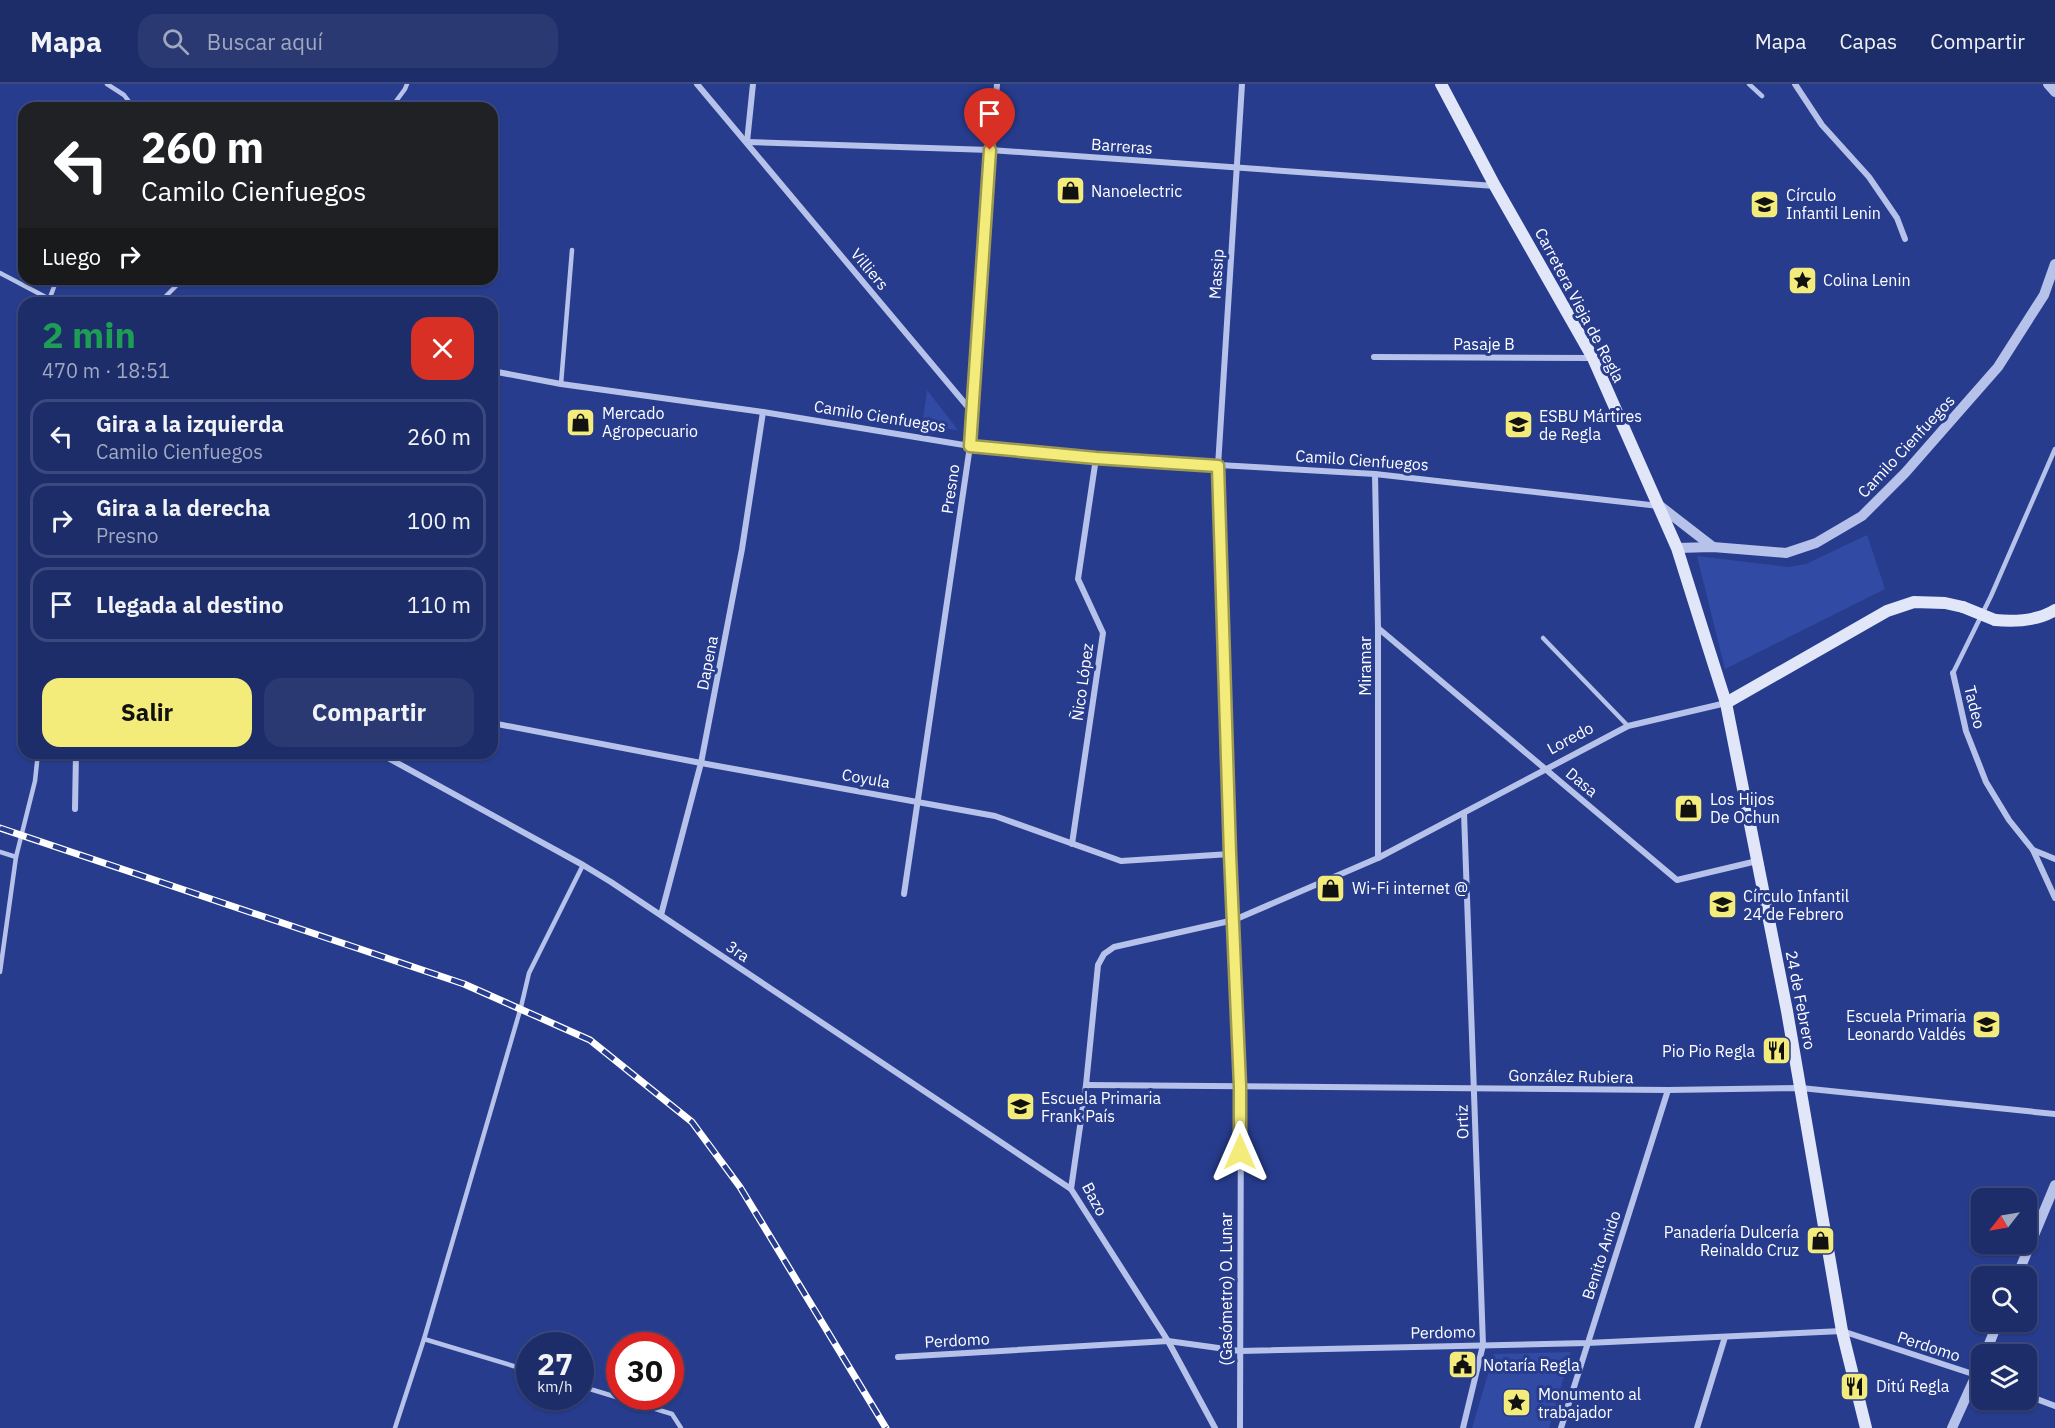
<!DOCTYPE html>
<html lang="es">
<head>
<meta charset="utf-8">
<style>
  :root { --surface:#1d2d6a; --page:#2a3972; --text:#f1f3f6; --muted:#a0a8c1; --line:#3b497e; --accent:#f3ec7b }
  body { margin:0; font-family:"IBM Plex Sans",sans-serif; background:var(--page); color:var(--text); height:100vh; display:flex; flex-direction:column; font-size:22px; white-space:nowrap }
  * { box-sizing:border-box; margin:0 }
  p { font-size:20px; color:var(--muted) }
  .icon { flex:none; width:33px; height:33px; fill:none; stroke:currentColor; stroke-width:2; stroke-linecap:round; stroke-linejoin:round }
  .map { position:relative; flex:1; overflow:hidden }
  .sheet { position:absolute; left:18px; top:213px; width:480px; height:462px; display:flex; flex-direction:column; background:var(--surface); border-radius:18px; box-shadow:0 2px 4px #0004,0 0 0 2px var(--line) }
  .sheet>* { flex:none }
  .guide { position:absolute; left:18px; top:18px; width:480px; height:183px; border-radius:18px; box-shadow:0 2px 4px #0004,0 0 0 2px var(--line); background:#202124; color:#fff; overflow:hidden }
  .needle { width:39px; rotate:239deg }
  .buttons { position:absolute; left:1971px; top:1104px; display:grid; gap:12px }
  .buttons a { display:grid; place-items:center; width:66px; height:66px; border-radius:12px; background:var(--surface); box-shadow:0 2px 4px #0004,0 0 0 2px var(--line); font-size:30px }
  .speed { position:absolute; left:516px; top:1248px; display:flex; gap:12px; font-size:30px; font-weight:700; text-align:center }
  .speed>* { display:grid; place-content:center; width:78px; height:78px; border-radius:50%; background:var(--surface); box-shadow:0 2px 4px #0004,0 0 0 2px var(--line); line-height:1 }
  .speed small { font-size:15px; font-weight:400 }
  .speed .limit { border:9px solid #d22; background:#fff; color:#111 }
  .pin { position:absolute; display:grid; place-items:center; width:51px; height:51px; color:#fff; margin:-62px -26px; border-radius:50% 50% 50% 0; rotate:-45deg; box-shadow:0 0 6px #0007 }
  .pin .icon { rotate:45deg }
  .me { position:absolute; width:66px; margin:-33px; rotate:0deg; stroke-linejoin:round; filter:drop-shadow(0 0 4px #0008) }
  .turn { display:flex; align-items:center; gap:21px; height:126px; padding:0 24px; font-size:27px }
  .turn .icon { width:78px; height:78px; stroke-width:2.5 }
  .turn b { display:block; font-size:42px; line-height:51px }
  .then { display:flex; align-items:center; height:57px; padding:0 24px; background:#0003; gap:12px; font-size:22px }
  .round { display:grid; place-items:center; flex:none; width:63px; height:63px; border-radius:18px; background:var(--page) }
  .head { display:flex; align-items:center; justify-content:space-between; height:102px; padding:0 24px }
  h1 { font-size:36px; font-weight:800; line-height:45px; color:#1e9e55 }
  .button { display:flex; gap:12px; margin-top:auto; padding:12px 24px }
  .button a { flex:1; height:69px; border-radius:18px; background:var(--accent); color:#111; font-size:24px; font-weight:800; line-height:69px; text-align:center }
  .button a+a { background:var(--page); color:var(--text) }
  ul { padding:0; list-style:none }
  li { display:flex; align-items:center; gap:18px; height:75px; margin:0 12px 9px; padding:0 12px; border:3px solid var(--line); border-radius:18px }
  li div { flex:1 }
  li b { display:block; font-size:22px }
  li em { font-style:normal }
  header { display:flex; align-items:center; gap:36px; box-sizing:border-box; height:84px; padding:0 30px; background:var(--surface); border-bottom:2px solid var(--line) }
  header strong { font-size:28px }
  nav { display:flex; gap:33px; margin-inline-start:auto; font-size:21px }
  .search { width:420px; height:54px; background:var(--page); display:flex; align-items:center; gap:15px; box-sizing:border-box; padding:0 21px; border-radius:18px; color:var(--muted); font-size:22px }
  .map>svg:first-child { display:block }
  .green { fill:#314aa4 }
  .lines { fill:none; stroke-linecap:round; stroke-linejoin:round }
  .service { stroke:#b6c2ea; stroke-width:4.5 }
  .minor { stroke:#b6c2ea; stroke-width:6 }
  .tertiary { stroke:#b6c2ea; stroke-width:10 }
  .secondary { stroke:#e1e6f9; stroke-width:12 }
  .rail-casing { stroke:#fff; stroke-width:7 }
  .rail { stroke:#273c8d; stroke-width:4.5; stroke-dasharray:14; stroke-linecap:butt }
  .secondary-bridge { stroke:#e1e6f9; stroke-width:12 }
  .route-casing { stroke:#9e9950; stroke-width:15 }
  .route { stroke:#f3ec7b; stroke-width:10 }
  .labels { text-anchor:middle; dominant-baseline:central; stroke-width:6; stroke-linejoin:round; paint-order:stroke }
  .street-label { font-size:16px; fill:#fff; stroke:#273c8d }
  .poi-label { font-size:16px; fill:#fff; stroke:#273c8d; text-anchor:start }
</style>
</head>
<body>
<header>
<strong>Mapa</strong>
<div class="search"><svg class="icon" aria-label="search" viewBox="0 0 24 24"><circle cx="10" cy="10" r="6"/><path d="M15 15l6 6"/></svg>Buscar aquí</div>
<nav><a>Mapa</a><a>Capas</a><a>Compartir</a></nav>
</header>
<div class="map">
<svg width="2055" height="1344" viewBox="0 0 2055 1344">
  <rect width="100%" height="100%" fill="#273c8d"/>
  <g class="green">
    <path d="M927,306L958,346L922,342Z"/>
    <path d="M1867,451L1885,505L1725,585L1697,472L1788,483L1806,480Z"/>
    <path d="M1571,1268L1549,1344H1472L1494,1270Z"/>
  </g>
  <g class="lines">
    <g class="service">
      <path d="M107,0L124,11L134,24"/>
      <path d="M1749,0L1762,12"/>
      <path d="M391,24L405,5L407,0"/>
      <path d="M0,189L57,219"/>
      <path d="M49,216L57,195"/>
      <path d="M159,219L183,195"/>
      <path d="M561,300L572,166"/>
      <path d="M1543,554L1628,642"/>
      <path d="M1953,589L1991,512L2055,365"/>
      <path d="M0,768L16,773"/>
      <path d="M0,888L16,773L35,697L38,669"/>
      <path d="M424,1255L530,1287"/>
      <path d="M580,1302L672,1330L681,1344"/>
      <path d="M395,1344L424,1255L521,923L529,889L583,781"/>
    </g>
    <g class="minor">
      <path d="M697,0L973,329"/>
      <path d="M1795,0L1822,41L1869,93L1897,134L1905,155"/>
      <path d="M747,58L990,66L1495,102"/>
      <path d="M747,58L753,0"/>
      <path d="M1374,273L1592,274"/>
      <path d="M492,287L561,300L763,328L970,362L1096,374L1375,390L1659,422"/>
      <path d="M1375,390L1378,544V774"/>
      <path d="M1378,544L1677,796L1757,777"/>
      <path d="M1953,589L1966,647L1986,698L2009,736L2033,766L2055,814"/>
      <path d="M492,639L701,679L995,732L1121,777L1230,770"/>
      <path d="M379,669L583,781L611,798L1071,1105"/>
      <path d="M75,725L76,669"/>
      <path d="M1072,760L1103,549L1078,495L1096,374"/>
      <path d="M2033,766L2055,775"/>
      <path d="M904,810L970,362L997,0"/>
      <path d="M661,831L701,679L742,465L763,328"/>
      <path d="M1086,1001L1668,1006L1801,1004L2055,1030"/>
      <path d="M898,1273L1168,1257L1240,1267L1587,1259L1842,1247L1982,1293"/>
      <path d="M2026,1311L2055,1322"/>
      <path d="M1215,1344L1168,1257L1071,1105L1086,1001L1098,881L1104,870L1114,863L1234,836L1378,774L1628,642L1726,619"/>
      <path d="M1240,1344L1241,1002L1230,770L1218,382L1242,0"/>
      <path d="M1463,1344L1483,1261L1464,729"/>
      <path d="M1561,1344L1668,1006"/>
      <path d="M1697,1344L1725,1253"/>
    </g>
    <g class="tertiary">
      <path d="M2048,0L2055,8"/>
      <path d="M1660,422L1713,463"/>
      <path d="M1677,464L1713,463L1786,469L1816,459L1862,432L1905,389L1998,283L2044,211L2055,180"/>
      <path d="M2017,1192L2055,1101"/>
      <path d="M1985,1270L1998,1238"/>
      <path d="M1952,1344L1982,1278"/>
    </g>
    <g class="secondary">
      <path d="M1441,0L1495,102L1593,274L1677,464L1705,553L1726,619L1787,927L1842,1247L1866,1344"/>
      <path d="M1995,536C2016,538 2037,537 2055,526"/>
      <path d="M1726,619L1887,527L1914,518L1945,519L1963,523"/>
    </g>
    <defs>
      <path id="rail" d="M0,744L464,900L590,956L692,1038L740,1103L886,1344"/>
    </defs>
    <use href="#rail" class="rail-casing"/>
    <use href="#rail" class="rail"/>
    <path class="secondary-bridge" d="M1963,523L1995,536"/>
  </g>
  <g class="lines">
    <defs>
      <path id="route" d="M990,66L970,362L1096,374L1218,382L1230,770L1240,1002V1068"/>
    </defs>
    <use href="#route" class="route-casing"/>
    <use href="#route" class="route"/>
  </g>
  <defs>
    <symbol id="shop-square" viewBox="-11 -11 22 22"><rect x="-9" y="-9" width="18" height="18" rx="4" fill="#f3ec7b" stroke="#273c8d"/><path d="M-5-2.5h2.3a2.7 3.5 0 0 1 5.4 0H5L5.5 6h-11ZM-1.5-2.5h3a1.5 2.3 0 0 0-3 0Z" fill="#111"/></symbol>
    <symbol id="school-square" viewBox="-11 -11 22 22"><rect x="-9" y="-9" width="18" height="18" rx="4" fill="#f3ec7b" stroke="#273c8d"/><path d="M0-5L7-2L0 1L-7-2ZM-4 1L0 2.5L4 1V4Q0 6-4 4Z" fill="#111"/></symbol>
    <symbol id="sight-square" viewBox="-11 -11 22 22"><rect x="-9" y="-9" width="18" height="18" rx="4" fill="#f3ec7b" stroke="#273c8d"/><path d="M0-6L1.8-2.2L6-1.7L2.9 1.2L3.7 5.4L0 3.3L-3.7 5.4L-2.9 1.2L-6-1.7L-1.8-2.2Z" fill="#111"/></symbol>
    <symbol id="restaurant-square" viewBox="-11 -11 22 22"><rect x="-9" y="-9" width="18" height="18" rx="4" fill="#f3ec7b" stroke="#273c8d"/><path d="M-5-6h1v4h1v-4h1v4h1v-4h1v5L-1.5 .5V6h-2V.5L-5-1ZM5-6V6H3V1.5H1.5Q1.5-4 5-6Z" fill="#111"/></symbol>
    <symbol id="civic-square" viewBox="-11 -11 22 22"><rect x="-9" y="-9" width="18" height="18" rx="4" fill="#f3ec7b" stroke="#273c8d"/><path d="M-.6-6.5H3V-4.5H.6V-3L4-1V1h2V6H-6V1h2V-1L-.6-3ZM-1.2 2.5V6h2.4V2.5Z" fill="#111"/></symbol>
  </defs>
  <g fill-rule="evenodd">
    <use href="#shop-square" x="1054" y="90" width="33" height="33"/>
    <use href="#school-square" x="1748" y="104" width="33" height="33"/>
    <use href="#sight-square" x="1786" y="180" width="33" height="33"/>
    <use href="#shop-square" x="564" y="322" width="33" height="33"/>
    <use href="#school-square" x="1502" y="324" width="33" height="33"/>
    <use href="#shop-square" x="1672" y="708" width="33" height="33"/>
    <use href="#shop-square" x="1314" y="788" width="33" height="33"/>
    <use href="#school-square" x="1706" y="804" width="33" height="33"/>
    <use href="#school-square" x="1970" y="924" width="33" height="33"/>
    <use href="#restaurant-square" x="1760" y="950" width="33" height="33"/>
    <use href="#school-square" x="1004" y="1006" width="33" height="33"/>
    <use href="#shop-square" x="1804" y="1140" width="33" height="33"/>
    <use href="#civic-square" x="1446" y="1264" width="33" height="33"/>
    <use href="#restaurant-square" x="1838" y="1286" width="33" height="33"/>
    <use href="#sight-square" x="1500" y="1302" width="33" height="33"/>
  </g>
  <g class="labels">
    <g class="street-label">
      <text transform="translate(1122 62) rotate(4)">Barreras</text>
      <text transform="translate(870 185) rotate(50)">Villiers</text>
      <text transform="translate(1216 190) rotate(-86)">Massip</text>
      <text transform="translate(1580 221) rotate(62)">Carretera Vieja de Regla</text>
      <text x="1484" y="260">Pasaje B</text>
      <text transform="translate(880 332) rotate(9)">Camilo Cienfuegos</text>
      <text transform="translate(1906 362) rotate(-47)">Camilo Cienfuegos</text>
      <text transform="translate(1362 376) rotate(4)">Camilo Cienfuegos</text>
      <text transform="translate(950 405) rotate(-82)">Presno</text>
      <text transform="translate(707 579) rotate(-79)">Dapena</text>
      <text transform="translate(1365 582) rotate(-90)">Miramar</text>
      <text transform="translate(1082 598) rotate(-82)">Ñico López</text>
      <text transform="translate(1975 623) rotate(76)">Tadeo</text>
      <text transform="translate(1570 654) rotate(-28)">Loredo</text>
      <text transform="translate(866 694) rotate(10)">Coyula</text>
      <text transform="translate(1582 698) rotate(40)">Dasa</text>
      <text transform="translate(738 867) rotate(34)">3ra</text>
      <text transform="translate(1801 916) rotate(79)">24 de Febrero</text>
      <text transform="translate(1571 992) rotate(1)">González Rubiera</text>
      <text transform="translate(1462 1038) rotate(-92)">Ortiz</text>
      <text transform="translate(1095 1115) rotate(62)">Bazo</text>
      <text transform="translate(1601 1171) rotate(-72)">Benito Anido</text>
      <text transform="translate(1226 1205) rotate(-90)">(Gasómetro) O. Lunar</text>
      <text transform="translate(1443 1248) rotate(-1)">Perdomo</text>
      <text transform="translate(957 1256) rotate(-3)">Perdomo</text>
      <text transform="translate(1929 1262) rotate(18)">Perdomo</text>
    </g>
    <g class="poi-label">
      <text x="1091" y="107">Nanoelectric</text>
      <text x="1786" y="111">Círculo<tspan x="1786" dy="18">Infantil Lenin</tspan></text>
      <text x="1823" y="196">Colina Lenin</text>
      <text x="602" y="329">Mercado<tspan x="602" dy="18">Agropecuario</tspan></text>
      <text x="1539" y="332">ESBU Mártires<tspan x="1539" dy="18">de Regla</tspan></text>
      <text x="1710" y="715">Los Hijos<tspan x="1710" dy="18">De Ochun</tspan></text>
      <text x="1352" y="804">Wi-Fi internet @</text>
      <text x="1743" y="812">Círculo Infantil<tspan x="1743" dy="18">24 de Febrero</tspan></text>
      <text x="1966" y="932" text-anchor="end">Escuela Primaria<tspan x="1966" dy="18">Leonardo Valdés</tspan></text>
      <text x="1755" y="967" text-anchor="end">Pio Pio Regla</text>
      <text x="1041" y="1014">Escuela Primaria<tspan x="1041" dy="18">Frank País</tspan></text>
      <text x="1799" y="1148" text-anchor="end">Panadería Dulcería<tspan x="1799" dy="18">Reinaldo Cruz</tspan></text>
      <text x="1483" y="1281">Notaría Regla</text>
      <text x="1876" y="1302">Ditú Regla</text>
      <text x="1538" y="1310">Monumento al<tspan x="1538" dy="18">trabajador</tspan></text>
    </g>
  </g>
</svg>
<div class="buttons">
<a><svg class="needle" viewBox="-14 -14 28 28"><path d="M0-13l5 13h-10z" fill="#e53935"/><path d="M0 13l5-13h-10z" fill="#a0a8c1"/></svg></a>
<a><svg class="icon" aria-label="search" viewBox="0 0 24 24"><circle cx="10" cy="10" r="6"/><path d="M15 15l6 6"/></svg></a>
<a><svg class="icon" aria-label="layers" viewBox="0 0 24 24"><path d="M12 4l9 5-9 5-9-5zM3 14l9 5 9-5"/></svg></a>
</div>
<div class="speed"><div>27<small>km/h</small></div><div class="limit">30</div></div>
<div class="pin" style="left:990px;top:66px;background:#d93025"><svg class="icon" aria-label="arrive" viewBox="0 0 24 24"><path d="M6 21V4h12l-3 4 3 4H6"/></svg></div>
<svg class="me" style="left:1240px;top:1068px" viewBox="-20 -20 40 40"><path d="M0-17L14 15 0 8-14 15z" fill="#f3ec7b" stroke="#fff" stroke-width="4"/></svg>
<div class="guide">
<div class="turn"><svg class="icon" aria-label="left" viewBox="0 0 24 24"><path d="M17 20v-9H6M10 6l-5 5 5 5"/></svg><div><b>260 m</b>Camilo Cienfuegos</div></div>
<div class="then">Luego<svg class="icon" aria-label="right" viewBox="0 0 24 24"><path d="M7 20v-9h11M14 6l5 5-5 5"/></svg></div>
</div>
<section class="sheet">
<div class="head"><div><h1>2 min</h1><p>470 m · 18:51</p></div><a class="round" style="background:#d93025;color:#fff"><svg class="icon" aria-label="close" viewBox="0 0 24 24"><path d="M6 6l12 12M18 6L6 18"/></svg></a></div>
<ul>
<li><svg class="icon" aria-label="left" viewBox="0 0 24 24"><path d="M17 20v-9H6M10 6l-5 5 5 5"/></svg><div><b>Gira a la izquierda</b><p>Camilo Cienfuegos</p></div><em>260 m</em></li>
<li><svg class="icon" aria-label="right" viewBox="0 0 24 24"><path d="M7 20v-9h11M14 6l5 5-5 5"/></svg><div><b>Gira a la derecha</b><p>Presno</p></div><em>100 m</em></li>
<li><svg class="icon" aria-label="arrive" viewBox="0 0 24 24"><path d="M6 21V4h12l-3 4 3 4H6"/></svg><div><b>Llegada al destino</b></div><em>110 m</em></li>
</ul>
<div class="button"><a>Salir</a><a>Compartir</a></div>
</section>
</div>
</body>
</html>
